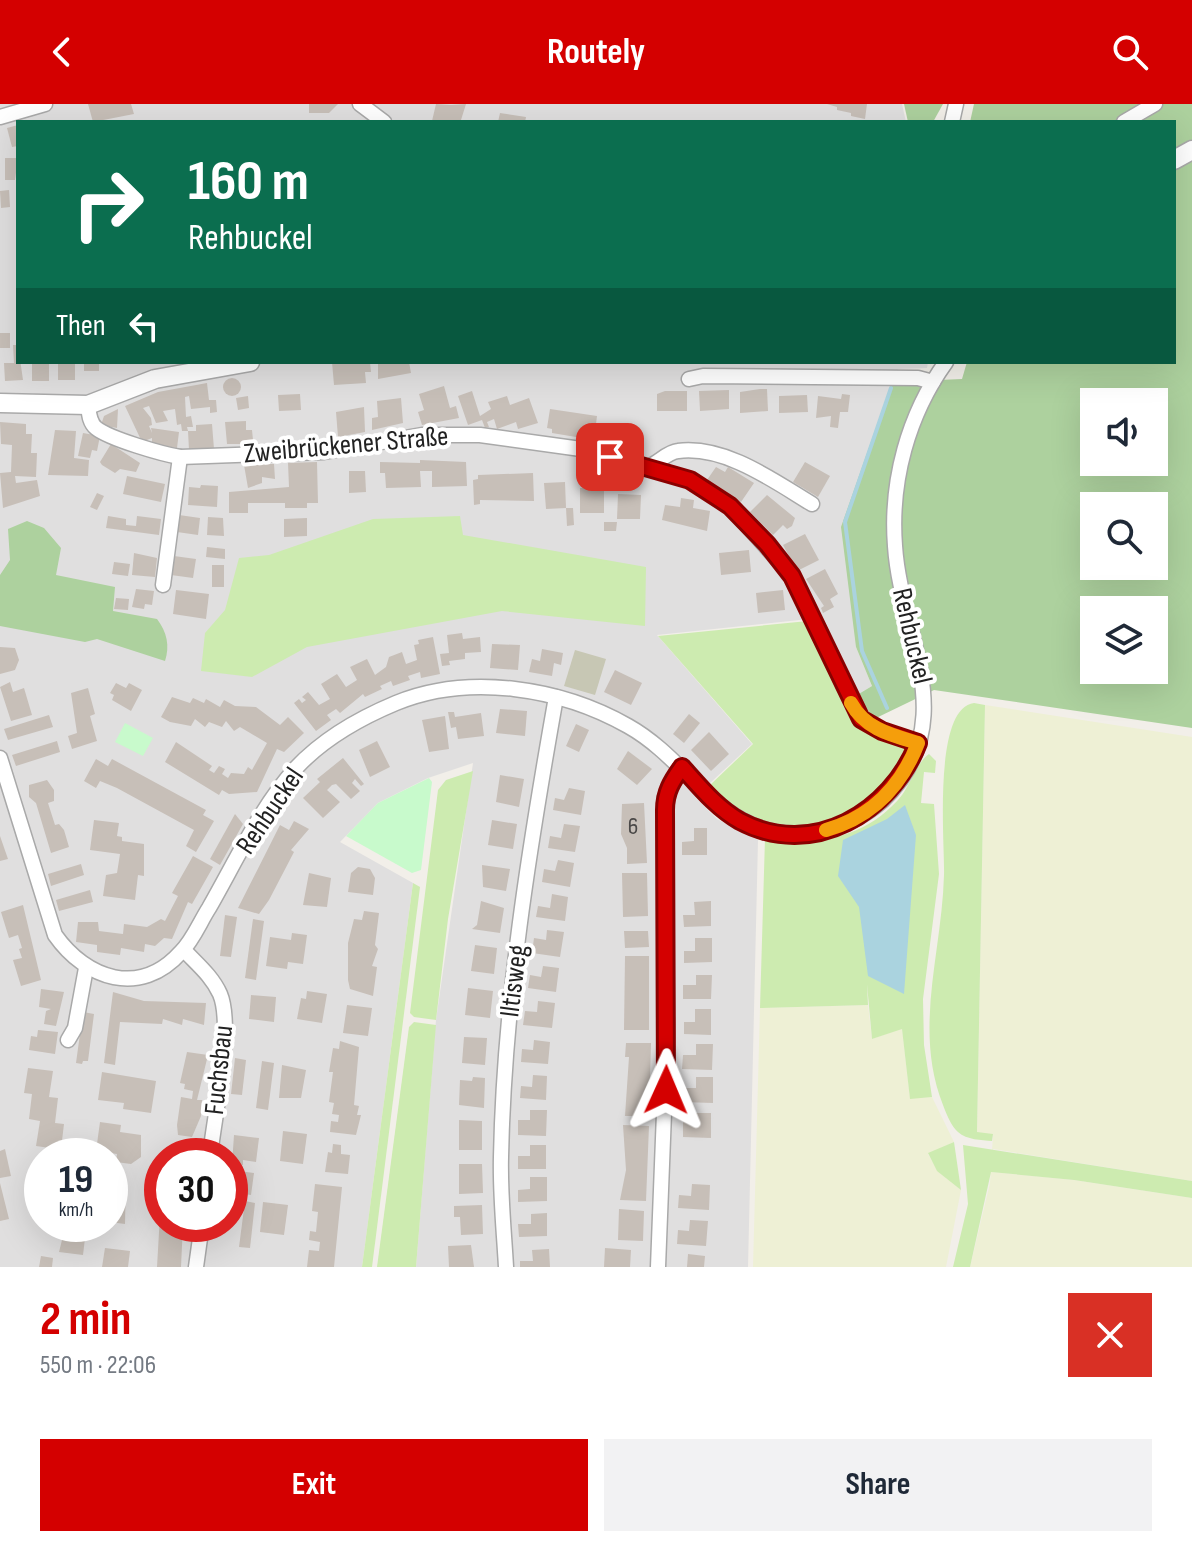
<!DOCTYPE html>
<html lang="en">
<head>
<meta charset="utf-8">
<style>
  :root { --surface:#fff; --page:#f2f2f3; --text:#1f2937; --muted:#747a83; --accent:#d40000 }
  body { margin:0; font-family:"Sofia Sans Condensed",sans-serif; background:var(--page); color:var(--text); height:100vh; display:flex; flex-direction:column; font-size:30px; white-space:nowrap }
  * { box-sizing:border-box; margin:0 }
  p { font-size:26px; color:var(--muted) }
  .icon { flex:none; width:44px; height:44px; fill:none; stroke:currentColor; stroke-width:2; stroke-linecap:round; stroke-linejoin:round }
  .map { position:relative; height:1163px; overflow:hidden }
  .side { display:flex; flex-direction:column; background:var(--surface); flex:1 }
  .side>* { flex:none }
  .guide { position:absolute; left:16px; top:16px; width:1160px; height:244px; border-radius:0px; box-shadow:0 8px 32px #0002; background:#0b6e4f; color:#fff; overflow:hidden }
  .controls { position:absolute; left:1080px; top:284px; display:grid; gap:16px }
  .controls a { display:grid; place-items:center; width:88px; height:88px; border-radius:0px; background:var(--surface); box-shadow:0 8px 32px #0002; font-size:40px }
  .speed { position:absolute; left:24px; top:1034px; display:flex; gap:16px; font-size:40px; font-weight:700; text-align:center }
  .speed>* { display:grid; place-content:center; width:104px; height:104px; border-radius:50%; background:var(--surface); box-shadow:0 8px 32px #0002; line-height:1 }
  .speed small { font-size:20px; font-weight:400 }
  .speed .limit { border:12px solid #d22; background:#fff; color:#111 }
  .pin { position:absolute; display:grid; place-items:center; width:68px; height:68px; color:#fff; margin:-34px; border-radius:16px; box-shadow:0 4px 12px #0006 }
  .me { position:absolute; width:88px; margin:-44px; rotate:1deg; stroke-linejoin:round; filter:drop-shadow(0 0 6px #0008) }
  .turn { display:flex; align-items:center; gap:28px; height:168px; padding:0 40px; font-size:36px }
  .turn .icon { width:104px; height:104px; stroke-width:2.5 }
  .turn b { display:block; font-size:56px; line-height:68px }
  .then { display:flex; align-items:center; height:76px; padding:0 40px; background:#0003; gap:16px; font-size:30px }
  .round { display:grid; place-items:center; flex:none; width:84px; height:84px; border-radius:0px; background:var(--page) }
  .headline { display:flex; align-items:center; justify-content:space-between; height:136px; padding:0 40px }
  h1 { font-size:48px; font-weight:700; line-height:60px; color:var(--accent) }
  .action { display:flex; gap:16px; margin-top:auto; padding:16px 40px }
  .action a { flex:1; height:92px; border-radius:0px; background:var(--accent); color:#fff; font-size:32px; font-weight:700; line-height:92px; text-align:center }
  .action a+a { background:var(--page); color:var(--text) }
  header { display:flex; justify-content:space-between; align-items:center; height:104px; padding:0 40px; background:var(--accent); color:#fff; font-size:36px; font-weight:700 }
  .map>svg:first-child { display:block }
  .residential { fill:#e0dfdf; fill-rule:evenodd }
  .construction { fill:#c7c7b4 }
  .farmland { fill:#eef0d5 }
  .grass { fill:#cdebb0 }
  .forest { fill:#add19e; fill-rule:evenodd }
  .park { fill:#c8facc }
  .water { fill:#aad3df }
  .lines { fill:none; stroke-linecap:round; stroke-linejoin:round }
  .stream { stroke:#aad3df; stroke-width:4 }
  .building { fill:#c7bfb8 }
  .minor-casing { stroke:#a9a9a9; stroke-width:17 }
  .tertiary-casing { stroke:#a9a9a9; stroke-width:21 }
  .minor { stroke:#fff; stroke-width:14 }
  .tertiary { stroke:#fff; stroke-width:18 }
  .route-casing { stroke:#8a0000; stroke-width:20 }
  .route { stroke:#d40000; stroke-width:14 }
  .slow { stroke:#f59e0b; stroke-width:14 }
  .labels { text-anchor:middle; dominant-baseline:central; stroke-width:8; stroke-linejoin:round; paint-order:stroke }
  .number-label { font-size:24px; fill:#4b4948 }
  .street-label { font-size:28px; fill:#222; stroke:#fff }
</style>
</head>
<body>
<header><svg class="icon" aria-label="back" viewBox="0 0 24 24"><path d="M15 5l-7 7 7 7"/></svg>Routely<svg class="icon" aria-label="search" viewBox="0 0 24 24"><circle cx="10" cy="10" r="6"/><path d="M15 15l6 6"/></svg></header>
<div class="map">
<svg width="1192" height="1163" viewBox="0 0 1192 1163">
  <rect width="100%" height="100%" fill="#f2efe9"/>
  <path class="residential" d="M0,0H902L906,18H18V258H928L927,264L898,265L892,278L856,543L872,582L857,591L818,514L657,531L752,640L695,693L717,715L758,736L748,1163H416L436,916L473,659L428,674L378,699L340,738L413,779L362,1163H0ZM42,1052H110V1120H42ZM162,1052H230V1120H162Z"/>
  <path class="construction" d="M575,546L606,555L595,591L564,582Z"/>
  <g class="farmland">
    <path d="M985,601L1192,633V1077L993,1045L992,1068L1074,1076L1192,1094V1163H970L990,1079L993,1031L977,1029Z"/>
    <path d="M868,901L872,935L902,924L910,994L932,993L954,1038L928,1050L937,1066L961,1086L946,1163H753L760,904Z"/>
  </g>
  <g class="grass">
    <path d="M460,412L463,431L646,463L645,522L502,507L307,543L252,573L201,567L205,529L225,506L239,454L269,451L373,415Z"/>
    <path d="M808,517L849,603L900,639L906,645L902,654L906,657C896,669 886,683 875,695C845,725 791,729 753,715C736,708 722,694 708,683L753,640L658,532Z"/>
    <path d="M974,599L985,601L977,1028L993,1030L992,1037C981,1036 967,1036 958,1028C951,1022 946,1009 943,1001C913,925 942,849 944,771C945,741 932,604 974,599Z"/>
    <path d="M929,650L936,657L935,669L924,668L921,699L934,700L939,770L923,895L924,941L932,993L910,995L902,925L872,935L867,880L868,901L760,904L765,734C815,744 869,733 902,691C910,680 919,656 929,650Z"/>
    <path d="M473,667L448,815L436,916L414,913L410,909L438,686L446,676Z"/>
    <path d="M413,779L420,783L372,1163H362Z"/>
    <path d="M414,918L436,921L416,1163H377L409,923Z"/>
    <path d="M954,1038L961,1086L937,1067L928,1049Z"/>
    <path d="M963,1041L1192,1077V1094L1074,1076L991,1068L970,1163H953L968,1100Z"/>
  </g>
  <g class="forest">
    <path d="M904,0H943L933,18H908Z"/>
    <path d="M974,0H1192V624L934,586L874,615L857,591L872,582L856,543L841,423L892,278L962,275L967,258H1174V18H970ZM1094,298H1154V358H1094ZM1094,402H1154V462H1094ZM1094,506H1154V566H1094Z"/>
    <path d="M27,417L44,424L61,444L56,471L115,483L113,507L157,515C167,528 170,542 165,557L97,535L85,538L0,522V471L10,456L8,425Z"/>
  </g>
  <g class="park">
    <path d="M125,619L153,634L143,652L115,638Z"/>
    <path d="M429,674L432,678L421,766L412,769L346,732L378,699Z"/>
  </g>
  <path class="water" d="M905,701L916,731L904,890L868,872L859,803L838,772L843,736L887,715Z"/>
  <g class="lines">
    <path class="stream" d="M887,604L862,547L845,418L891,284"/>
  </g>
  <g class="building">
    <path d="M88,0H131L134,10L93,18Z"/>
    <path d="M309,0H338L329,9H309Z"/>
    <path d="M436,0L451,1L466,0L461,16L435,18L432,17Z"/>
    <path d="M827,0H867L865,15L851,12V9L837,6V3Z"/>
    <path d="M500,9L526,13L525,18H498Z"/>
    <path d="M18,21V42L12,43L7,24Z"/>
    <path d="M5,54H18L15,76H5Z"/>
    <path d="M9,86L10,103L1,104L0,87Z"/>
    <rect x="0" y="229" width="10" height="15"/>
    <path d="M13,241H18L23,276L5,277L4,259H14Z"/>
    <rect x="32" y="258" width="17" height="19"/>
    <rect x="58" y="258" width="17" height="18"/>
    <rect x="84" y="258" width="15" height="9"/>
    <path d="M332,258H370L371,268H365L366,279L334,281Z"/>
    <path d="M378,258H409L411,269L378,275Z"/>
    <circle cx="232" cy="283" r="9"/>
    <path d="M207,279L209,296H216L217,308L210,309V303L191,305L189,292L185,293L186,313L191,312L193,323H187L188,327H182L181,320L177,321L175,305L163,307L168,317L156,319L149,302L143,304L151,314L152,321L149,322L152,329L151,324L179,328L177,344L152,340V334L142,338L125,302L158,288Z"/>
    <path d="M444,282L450,304L456,302L459,314L422,321L418,308L424,306L419,290Z"/>
    <path d="M760,285H767L768,307L740,309V288Z"/>
    <path d="M729,286V305L700,307L699,287Z"/>
    <path d="M472,287L480,312L491,305L488,298L507,292L510,301L529,294L538,319L518,325L516,318L497,325L494,315L487,318L489,323L485,324L482,316L468,321L458,292Z"/>
    <path d="M665,287H687V307H657V290Z"/>
    <path d="M300,290L301,306L279,307L278,291Z"/>
    <path d="M842,290L850,291L848,308H840L838,324L830,323L831,312L816,314L818,292L841,295Z"/>
    <path d="M807,291L808,308L779,309V292Z"/>
    <path d="M248,292L249,304L238,306L236,294Z"/>
    <path d="M401,294L403,319L372,326V314L378,313L377,297Z"/>
    <path d="M364,303L365,328L338,333L336,308Z"/>
    <path d="M118,305L117,324L101,321L104,312Z"/>
    <path d="M550,305L597,312L594,336L552,329V325L547,324Z"/>
    <path d="M246,317V326H252L253,336L247,337V340H227L225,318Z"/>
    <path d="M0,318L26,320V330H32L31,349H37L36,373L15,372L16,379L37,376L40,392L3,404L0,369L11,368L12,341L1,340Z"/>
    <path d="M212,320L214,345L189,346L188,327H196V321Z"/>
    <path d="M55,326L76,327L74,354L89,356L88,372L48,371Z"/>
    <path d="M83,329L100,332L97,347L92,346L90,354L78,352Z"/>
    <path d="M111,340L140,359L136,368L120,365L115,369L102,361L100,358Z"/>
    <path d="M420,356L466,358L467,382L432,383V367H420L421,383L386,384L385,369H380V358L420,359Z"/>
    <path d="M317,358L318,399H307V404H285V399H248V409H229V388L289,383L288,359Z"/>
    <path d="M805,358L830,372L818,393L793,378Z"/>
    <path d="M261,360H274L275,375L262,373V379L248,384L244,361Z"/>
    <path d="M716,363L725,368L728,363L754,379L741,398L707,376Z"/>
    <path d="M349,367H365L366,388L349,389Z"/>
    <path d="M533,369L534,397L480,396V400L474,401L473,376L478,375V371Z"/>
    <path d="M127,372L165,380L161,398L123,390Z"/>
    <path d="M565,378L566,404L546,405L544,379Z"/>
    <path d="M201,381L218,382L217,403L188,401L189,383L200,384Z"/>
    <path d="M604,383V409H580V384Z"/>
    <path d="M97,389L104,392L97,406L90,403Z"/>
    <path d="M618,390L641,391L640,415H617Z"/>
    <path d="M767,391L795,414L792,422L787,425L783,421L773,431L750,408Z"/>
    <path d="M681,394L694,396L693,404L710,407L707,427L662,416L665,401L680,403Z"/>
    <path d="M566,404H573L574,421L567,422Z"/>
    <path d="M179,411L200,414L198,431L177,428Z"/>
    <path d="M108,412L126,415V421L136,422L137,412L161,415L159,431L106,424Z"/>
    <path d="M208,413L223,414L224,432L207,431Z"/>
    <path d="M307,414V432L284,433V415Z"/>
    <path d="M604,418H617L616,427H604Z"/>
    <path d="M805,430L819,456L797,467L783,441Z"/>
    <path d="M207,443L225,445V455L206,453Z"/>
    <path d="M749,446L751,468L721,471L719,449Z"/>
    <path d="M134,449L157,454L155,473L132,471Z"/>
    <path d="M174,452L196,455L193,474L171,471Z"/>
    <path d="M114,458L130,460L128,472L112,470Z"/>
    <rect x="212" y="461" width="12" height="22"/>
    <path d="M825,465L838,490L830,495L834,503L823,509L821,504L824,502L806,475Z"/>
    <path d="M136,485L154,487L152,501L145,500L144,505L132,503Z"/>
    <path d="M176,486L209,490L206,515L173,510Z"/>
    <path d="M783,486L785,506L758,509L756,489Z"/>
    <path d="M116,494L129,495L128,506L114,505Z"/>
    <path d="M462,529L463,535L480,533L481,548L465,549V555L449,557L450,561L442,562L440,550L449,549L447,531Z"/>
    <path d="M433,533L440,570L421,574L420,568L408,572L410,576L393,582L391,577L380,582L382,585L365,593L363,590L340,609L336,605L327,611L331,616L316,627L294,599L299,595L302,599L306,596L302,593L308,588L319,601L330,595L321,580L337,570L346,583L357,576L350,563L367,555L375,571L386,563L389,553L402,548L406,560L417,556L414,541L419,540L418,536Z"/>
    <path d="M492,540L520,541L518,566L490,564Z"/>
    <path d="M0,543L15,544L19,556L15,566L0,570Z"/>
    <path d="M542,545L563,549L561,561L554,559L552,572L529,568L532,555L540,557Z"/>
    <path d="M615,566L642,579L631,601L604,588Z"/>
    <path d="M10,578L13,588L24,584L32,611L11,617L0,583Z"/>
    <path d="M116,579L126,584L129,579L142,586L131,607L112,596L114,591L110,589Z"/>
    <path d="M88,584L95,610L90,612L97,637L72,645L68,632L77,629L71,589Z"/>
    <path d="M172,593L190,599L193,594L204,599L206,595L220,603L224,596L235,602L256,603L280,621L288,613L304,629L284,648L277,645L257,688L229,690L222,686L219,691L165,658L176,638L212,662L209,666L214,669L219,662L225,665L222,670L228,674L231,669L244,670L248,663L252,666L267,639L240,623L234,627L226,617L222,623L209,618L205,623L195,615L191,622L170,618L161,613Z"/>
    <path d="M500,605L527,607L525,632L496,629Z"/>
    <path d="M448,608H454L455,613L481,609L484,632L458,635L456,623L451,624Z"/>
    <path d="M689,610L700,619L684,639L673,630Z"/>
    <path d="M49,611L53,623L8,636L4,625Z"/>
    <path d="M445,612L449,645L429,648L422,616Z"/>
    <path d="M576,620L589,626L579,648L566,642Z"/>
    <path d="M709,628L729,650L711,667L691,646Z"/>
    <path d="M57,637L60,648L16,662L12,651Z"/>
    <path d="M377,637L390,663L370,673L359,646Z"/>
    <path d="M628,647L652,665L637,681L617,665Z"/>
    <path d="M343,654L364,680L361,682L355,675L352,679L360,687L351,695L336,680L332,681L327,686L340,698L323,714L303,694L320,678L317,675Z"/>
    <path d="M96,655L108,662L112,655L206,706L203,711L214,717L196,748L186,742L194,726L117,684L100,677L96,684L84,677Z"/>
    <path d="M500,671L524,675L519,703L496,698Z"/>
    <path d="M47,676L54,686V697L48,699L55,721L59,720L64,726L69,743L51,749L36,699L29,693V681Z"/>
    <path d="M569,684L585,687L581,711L553,706L555,694L564,696Z"/>
    <path d="M644,699L647,759L627,760V744L621,730L622,700Z"/>
    <path d="M235,710L243,720L220,761L210,755Z"/>
    <path d="M94,716L119,719L117,732L122,733V737L144,740V772L138,771L135,796L103,792L106,771L117,769L120,750L90,746Z"/>
    <path d="M492,716L517,720L513,745L488,741Z"/>
    <path d="M294,717L309,725L291,746L294,748L269,796L259,810L238,804L280,721L289,726Z"/>
    <path d="M564,720L580,722L575,748L548,744L550,732L561,734Z"/>
    <path d="M694,724H707V751H682V738L694,737Z"/>
    <path d="M0,732L8,755L0,757Z"/>
    <path d="M193,752L213,763L192,800L188,798L172,835L164,834L155,842L145,840L144,848L121,844L120,851L97,848V841L76,838L78,818H98L99,827L123,830L124,820L147,823L161,815L165,817L178,792L172,789Z"/>
    <path d="M558,756L574,759L570,783L542,778L544,765L555,767Z"/>
    <path d="M81,760L84,771L51,782L48,770Z"/>
    <path d="M482,761L510,765L506,787L483,783Z"/>
    <path d="M358,763L370,765L375,774L373,791L348,788L351,769Z"/>
    <path d="M309,769L331,774L327,803L303,801Z"/>
    <path d="M622,769H647L648,812L623,813Z"/>
    <path d="M90,786L93,798L59,807L56,796Z"/>
    <path d="M552,790L568,793L565,817L536,813L538,802L550,804Z"/>
    <path d="M481,797L504,804L500,829L472,825L477,821Z"/>
    <path d="M711,797V822L684,823L683,811H695L694,798Z"/>
    <path d="M23,801L41,876L21,882L13,856L22,854L19,845L22,844L18,831L9,834L1,808Z"/>
    <path d="M364,807L379,809L375,841L378,845L372,862L377,863L373,892L350,885L348,876V839L354,815L362,816Z"/>
    <path d="M225,811L237,813L231,853L220,852Z"/>
    <path d="M253,815L264,817L256,876L245,874Z"/>
    <path d="M547,826L564,828L560,853L532,849L534,834L546,836Z"/>
    <path d="M624,827H648L649,843L625,844Z"/>
    <path d="M292,829L307,831L303,860L288,858L287,865L266,862L270,833L291,836Z"/>
    <path d="M695,834H712V858L684,859V847H695Z"/>
    <path d="M475,841L497,844L494,870L471,867Z"/>
    <path d="M625,852H649V926H624Z"/>
    <path d="M543,862L559,864L556,888L528,884L530,871L541,873Z"/>
    <path d="M696,871H712L711,895H683V881H696Z"/>
    <path d="M468,884L493,887L490,914L465,911Z"/>
    <path d="M41,885L64,888L56,922L44,920L46,907L51,905L39,903Z"/>
    <path d="M307,887L327,890L322,919L297,915L301,894L306,895Z"/>
    <path d="M113,888L144,897L206,899L204,921L183,915L182,921L163,915L162,920L120,918L115,961L104,959Z"/>
    <path d="M251,891L276,893L274,918L249,915Z"/>
    <path d="M538,897L555,899L552,924L523,921L525,907L537,908Z"/>
    <path d="M347,901L372,904L368,932L343,929Z"/>
    <path d="M695,905H711V931L684,930V918H695Z"/>
    <path d="M83,908L94,910L88,957H83L82,960L76,959Z"/>
    <path d="M38,926L58,928L55,950L29,946L31,932L37,933Z"/>
    <path d="M464,933L487,934L485,961L462,959Z"/>
    <path d="M534,936L550,938L548,960L521,958L522,945L533,946Z"/>
    <path d="M340,937L359,943L354,1001L359,1002L357,1011H361L356,1031L330,1028L331,1017L338,1018L339,1011L332,1010L334,999L329,998L333,968H329L333,944L339,945Z"/>
    <path d="M626,939H651L649,1012H625L629,953H625Z"/>
    <path d="M696,940H713L712,966L682,965L683,951H696Z"/>
    <path d="M187,948L208,951L197,996H202L201,1012L192,1033L178,1031L177,1021L181,993L192,995L193,987L184,985L185,980L180,979Z"/>
    <path d="M235,954L246,956L242,991L231,990Z"/>
    <path d="M262,957L274,959L268,1006L256,1004Z"/>
    <path d="M282,961L306,966L301,994H279Z"/>
    <path d="M28,964L53,967L49,993L58,994L55,1019L64,1020L61,1045L70,1046V1052H49L50,1044L36,1042L40,1017L29,1015L32,990L24,989Z"/>
    <path d="M102,968L156,977L151,1009L123,1005L124,999L98,996Z"/>
    <path d="M533,971L547,972L546,996L520,994L521,982L532,983Z"/>
    <path d="M473,973L485,974L484,1004L459,1001L460,976L472,977Z"/>
    <path d="M696,973H713V999L683,998V984H696Z"/>
    <path d="M530,1006H547L546,1032L518,1031V1016H530Z"/>
    <path d="M696,1009H711V1034L683,1033V1018L696,1019Z"/>
    <path d="M459,1016L482,1017V1046H459Z"/>
    <path d="M100,1018L121,1021L120,1028L141,1031V1053L131,1060L116,1058L117,1050L96,1047Z"/>
    <path d="M623,1021L649,1022L646,1097L620,1096L626,1066Z"/>
    <path d="M283,1027L307,1030L303,1060L280,1057Z"/>
    <path d="M234,1031L259,1034L256,1058L243,1056V1061L232,1060Z"/>
    <path d="M333,1040L341,1041V1050L350,1051L348,1070L325,1068L328,1048L332,1049Z"/>
    <path d="M530,1041H546V1065H518V1052H530Z"/>
    <path d="M5,1045L11,1072L0,1074V1047Z"/>
    <path d="M459,1060H482L483,1089L459,1090Z"/>
    <path d="M231,1066L254,1069L251,1091L230,1088Z"/>
    <path d="M530,1073H547V1097L518,1098V1086L530,1085Z"/>
    <path d="M110,1074L126,1076L125,1120L110,1118Z"/>
    <path d="M0,1079L9,1115L0,1117Z"/>
    <path d="M315,1080L342,1083L334,1163H307L309,1146L319,1147L320,1138L309,1136L310,1127L316,1128L318,1108L312,1107Z"/>
    <path d="M692,1080L710,1081L709,1106L678,1104L679,1091L691,1092Z"/>
    <path d="M245,1097L255,1099L250,1144L239,1143Z"/>
    <path d="M263,1098L288,1101L284,1131L260,1128Z"/>
    <path d="M482,1101L483,1130L461,1131L460,1113H454V1102Z"/>
    <path d="M619,1105L644,1107L643,1137L618,1136Z"/>
    <path d="M547,1109V1132L519,1133L518,1120H531V1110Z"/>
    <path d="M160,1111L162,1120H183L181,1163H157Z"/>
    <path d="M690,1116L708,1117L706,1142L677,1140L678,1126L689,1127Z"/>
    <path d="M214,1120H226L224,1130L213,1128Z"/>
    <path d="M65,1124L86,1126L83,1151L59,1148Z"/>
    <path d="M471,1141L474,1163H449L448,1142Z"/>
    <path d="M105,1144L130,1147L128,1163H102Z"/>
    <path d="M605,1144L631,1146L630,1163H604Z"/>
    <path d="M549,1145L550,1163H520V1157H533L532,1146Z"/>
    <path d="M688,1150L705,1152L704,1163H687Z"/>
    <path d="M41,1152L53,1154L52,1163H39Z"/>
  </g>
  <g class="lines">
    <defs>
      <g id="minor">
        <path d="M360,0L384,18"/>
        <path d="M0,13L45,0"/>
        <path d="M952,18L956,0"/>
        <path d="M1124,18L1155,0"/>
        <path d="M689,275L703,272L918,274L933,278"/>
        <path d="M88,301C89,309 89,318 96,324C110,335 162,350 180,353L324,348L422,331H480L581,345L690,376L730,402L792,472L861,615L882,627L918,639"/>
        <path d="M650,362C659,358 668,348 678,347C725,341 774,377 812,400"/>
        <path d="M163,481L180,353"/>
        <path d="M0,654L55,831C86,875 140,894 181,848C193,836 200,818 209,804C236,757 260,704 296,664C323,635 360,614 396,599C469,569 561,584 628,622C696,660 722,742 815,728C839,725 864,713 882,697C964,619 901,533 895,442C890,377 908,311 946,258"/>
        <path d="M184,846C197,860 212,872 220,890C234,923 214,1013 210,1052"/>
        <path d="M68,936L75,924L86,864"/>
        <path d="M196,1163L202,1120"/>
        <path d="M506,1163C504,1127 500,1090 501,1053C504,899 529,745 556,593"/>
        <path d="M658,1163L667,932L665,693L682,663"/>
      </g>
      <g id="tertiary">
        <path d="M1174,56L1192,46"/>
        <path d="M0,299L88,301L155,275L250,258"/>
      </g>
    </defs>
    <use href="#minor" class="minor-casing"/>
    <use href="#tertiary" class="tertiary-casing"/>
    <use href="#minor" class="minor"/>
    <use href="#tertiary" class="tertiary"/>
  </g>
  <g class="lines">
    <defs>
      <path id="route" d="M610,353L690,376L730,402L767,440L792,472L861,615L882,627L918,639C891,708 813,756 740,717C717,704 700,683 682,663C672,677 665,688 665,706L666,986"/>
    </defs>
    <use href="#route" class="route-casing"/>
    <use href="#route" class="route"/>
    <path class="slow" d="M826,726C872,713 901,683 918,639C891,631 865,625 851,599"/>
  </g>
  <g class="labels">
    <g class="number-label">
      <text x="633" y="722">6</text>
    </g>
    <g class="street-label">
      <text transform="translate(346 341) rotate(-5)">Zweibrückener Straße</text>
      <text transform="translate(912 532) rotate(77)">Rehbuckel</text>
      <text transform="translate(270 707) rotate(-56)">Rehbuckel</text>
      <text transform="translate(514 877) rotate(-83)">Iltisweg</text>
      <text transform="translate(219 966) rotate(-84)">Fuchsbau</text>
    </g>
  </g>
</svg>
<div class="controls">
<a><svg class="icon" aria-label="sound" viewBox="0 0 24 24"><path d="M4 9h4l5-4v14l-5-4H4zM17 9q2 3 0 6"/></svg></a>
<a><svg class="icon" aria-label="search" viewBox="0 0 24 24"><circle cx="10" cy="10" r="6"/><path d="M15 15l6 6"/></svg></a>
<a><svg class="icon" aria-label="layers" viewBox="0 0 24 24"><path d="M12 4l9 5-9 5-9-5zM3 14l9 5 9-5"/></svg></a>
</div>
<div class="speed"><div>19<small>km/h</small></div><div class="limit">30</div></div>
<div class="pin" style="left:610px;top:353px;background:#d93025"><svg class="icon" aria-label="arrive" viewBox="0 0 24 24"><path d="M6 21V4h12l-3 4 3 4H6"/></svg></div>
<svg class="me" style="left:666px;top:986px" viewBox="-20 -20 40 40"><path d="M0-17L14 15 0 8-14 15z" fill="#d40000" stroke="#fff" stroke-width="4"/></svg>
<div class="guide">
<div class="turn"><svg class="icon" aria-label="right" viewBox="0 0 24 24"><path d="M7 20v-9h11M14 6l5 5-5 5"/></svg><div><b>160 m</b>Rehbuckel</div></div>
<div class="then">Then<svg class="icon" aria-label="left" viewBox="0 0 24 24"><path d="M17 20v-9H6M10 6l-5 5 5 5"/></svg></div>
</div>
</div>
<section class="side">
<div class="headline"><div><h1>2 min</h1><p>550 m · 22:06</p></div><a class="round" style="background:#d93025;color:#fff"><svg class="icon" aria-label="close" viewBox="0 0 24 24"><path d="M6 6l12 12M18 6L6 18"/></svg></a></div>
<div class="action"><a>Exit</a><a>Share</a></div>
</section>
</body>
</html>
